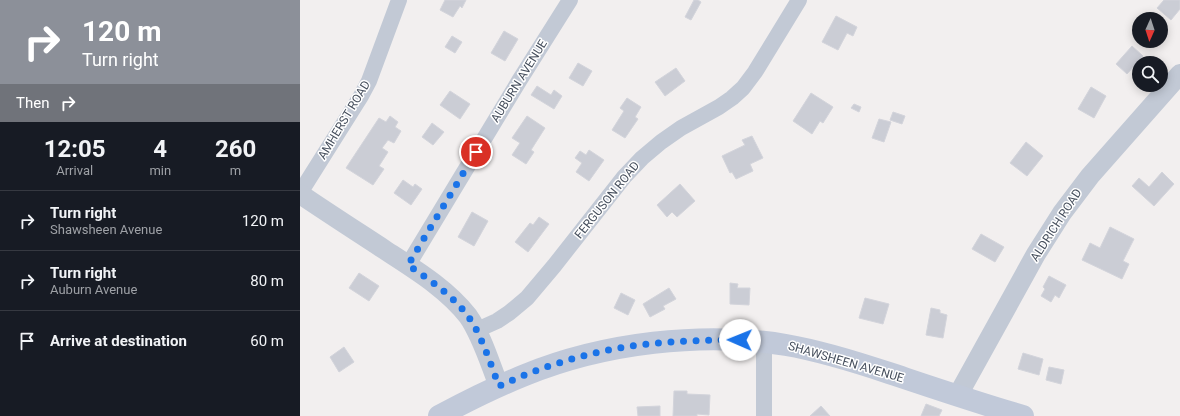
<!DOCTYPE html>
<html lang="en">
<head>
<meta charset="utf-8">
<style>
  :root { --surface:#171b24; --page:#242831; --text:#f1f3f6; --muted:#9ea1a6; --line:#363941 }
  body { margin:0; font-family:Roboto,sans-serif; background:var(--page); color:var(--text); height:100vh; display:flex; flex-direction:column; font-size:15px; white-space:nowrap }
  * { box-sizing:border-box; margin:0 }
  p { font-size:13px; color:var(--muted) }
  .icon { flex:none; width:22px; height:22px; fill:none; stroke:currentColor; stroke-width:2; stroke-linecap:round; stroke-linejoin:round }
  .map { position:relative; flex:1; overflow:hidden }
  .side { display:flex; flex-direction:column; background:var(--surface); width:300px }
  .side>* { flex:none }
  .hud { background:#8c9099; color:#fff; overflow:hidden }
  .needle { width:26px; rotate:183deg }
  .fabs { position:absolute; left:832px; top:12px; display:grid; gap:8px }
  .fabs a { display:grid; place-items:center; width:36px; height:36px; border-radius:50%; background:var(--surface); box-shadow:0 2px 10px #0003; font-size:20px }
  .pin { position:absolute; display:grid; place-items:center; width:34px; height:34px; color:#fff; margin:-17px; border:2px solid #fff; border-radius:50%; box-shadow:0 1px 4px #0007 }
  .me { position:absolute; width:44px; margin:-22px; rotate:271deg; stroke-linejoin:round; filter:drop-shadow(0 0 3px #0008) }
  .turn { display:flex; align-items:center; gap:14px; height:84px; padding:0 16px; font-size:18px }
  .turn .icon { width:52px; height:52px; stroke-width:2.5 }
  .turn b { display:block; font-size:28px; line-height:34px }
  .then { display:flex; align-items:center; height:38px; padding:0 16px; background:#0003; gap:8px; font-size:15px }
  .eta { display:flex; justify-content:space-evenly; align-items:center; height:68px; text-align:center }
  .eta b { font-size:24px; font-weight:700; line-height:28px }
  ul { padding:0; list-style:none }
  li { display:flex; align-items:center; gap:12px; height:60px; padding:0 16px; border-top:1px solid var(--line) }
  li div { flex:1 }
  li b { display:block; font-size:15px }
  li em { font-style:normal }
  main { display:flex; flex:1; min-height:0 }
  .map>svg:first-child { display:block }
  .building { fill:#cbcdd5; stroke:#d3d4db }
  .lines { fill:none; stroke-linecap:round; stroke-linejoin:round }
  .minor { stroke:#c2c9d5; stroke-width:16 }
  .tertiary { stroke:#c2c9d5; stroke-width:20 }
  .secondary { stroke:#c1c9d9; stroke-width:22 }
  .route { stroke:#1a73e8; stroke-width:7; stroke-dasharray:0 12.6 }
  .labels { text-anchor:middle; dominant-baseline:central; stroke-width:3; stroke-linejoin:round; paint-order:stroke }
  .street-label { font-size:12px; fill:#464f5d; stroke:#fff }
</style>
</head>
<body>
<main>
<section class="side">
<div class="hud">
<div class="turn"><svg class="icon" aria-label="right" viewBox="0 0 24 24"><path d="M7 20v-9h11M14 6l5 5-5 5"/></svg><div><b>120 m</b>Turn right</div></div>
<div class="then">Then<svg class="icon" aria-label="right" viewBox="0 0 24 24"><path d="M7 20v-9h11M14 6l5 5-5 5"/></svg></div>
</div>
<div class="eta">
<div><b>12:05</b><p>Arrival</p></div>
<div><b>4</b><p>min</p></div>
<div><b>260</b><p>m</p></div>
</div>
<ul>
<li><svg class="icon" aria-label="right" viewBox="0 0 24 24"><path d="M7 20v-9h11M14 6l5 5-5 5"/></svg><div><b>Turn right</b><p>Shawsheen Avenue</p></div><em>120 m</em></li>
<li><svg class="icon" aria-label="right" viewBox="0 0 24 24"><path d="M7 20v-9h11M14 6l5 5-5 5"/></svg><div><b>Turn right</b><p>Auburn Avenue</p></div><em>80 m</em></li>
<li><svg class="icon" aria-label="arrive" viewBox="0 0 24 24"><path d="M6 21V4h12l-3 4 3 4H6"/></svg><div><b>Arrive at destination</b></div><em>60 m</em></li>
</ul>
</section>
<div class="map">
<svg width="880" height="416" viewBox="0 0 880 416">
  <rect width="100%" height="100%" fill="#f2efef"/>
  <g class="building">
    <path d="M145,0H166L162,8L160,6L153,17L140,10Z"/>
    <path d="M394,0H398L401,2L391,20L385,17Z"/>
    <path d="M864,0H880V9L871,20L857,8Z"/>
    <path d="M536,16L557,27L553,36L547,33L538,50L522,42Z"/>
    <path d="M204,31L218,39L205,61L191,53Z"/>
    <path d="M152,36L162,42L155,53L145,47Z"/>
    <path d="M832,46L843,56L827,74L816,64Z"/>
    <path d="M278,63L292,71L283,86L269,78Z"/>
    <path d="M376,68L385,81L365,96L355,82Z"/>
    <path d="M237,86L251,95L254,90L262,96L254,109L231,95Z"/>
    <path d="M791,87L806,96L794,118L778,109Z"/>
    <path d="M150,91L170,104L160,119L140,105Z"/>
    <path d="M511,93L533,107L523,123L520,121L512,134L493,121Z"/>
    <path d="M327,98L341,107L335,117L338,119L325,138L312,130L324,111L320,108Z"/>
    <path d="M554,104L561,107L559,112L551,108Z"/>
    <path d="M593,112L605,116L602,124L590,120Z"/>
    <path d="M90,116L98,122L95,127L101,131L94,143L88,140L82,148L88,152L79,166L84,169L73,185L46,168L79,118L86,122Z"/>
    <path d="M227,116L245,128L231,150L234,152L226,164L212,155L220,143L212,138Z"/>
    <path d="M579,119L591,122L584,142L572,138Z"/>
    <path d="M132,123L144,132L133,145L122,137Z"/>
    <path d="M452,136L463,158L450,164L453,171L436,179L432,172L430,173L422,156L445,145L442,140Z"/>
    <path d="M726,142L743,156L727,176L710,163Z"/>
    <path d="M289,150L304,160L289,181L276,172L282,163L275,158L280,151L286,155Z"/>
    <path d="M862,172L874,184L854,206L832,186L839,178L849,187Z"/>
    <path d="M103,180L113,187L115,184L122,189L111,205L94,193Z"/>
    <path d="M380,184L395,201L377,217L372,212L367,217L357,205Z"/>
    <path d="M172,212L188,221L174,246L158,237Z"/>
    <path d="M239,217L249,224L228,252L215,242L230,223L233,225Z"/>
    <path d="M810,227L834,239L823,261L829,264L822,279L782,260L790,243L800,248Z"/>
    <path d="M681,234L704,247L695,262L672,249Z"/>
    <path d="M59,273L79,286L69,301L49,288Z"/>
    <path d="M749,276L766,285L759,298L755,295L751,302L741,296L745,289L743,287Z"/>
    <path d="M430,283L438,284L437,288H450L449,305L430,304Z"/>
    <path d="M369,288L376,299L363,306L365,309L350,317L343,304Z"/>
    <path d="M321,293L335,300L328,315L314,308Z"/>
    <path d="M565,298L589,304L583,324L559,318Z"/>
    <path d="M631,308L640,310V313L647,315L643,338L626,335Z"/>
    <path d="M44,347L54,362L39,372L30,357Z"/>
    <path d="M723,353L743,359L739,375L718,369Z"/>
    <path d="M749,367L764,370L761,384L746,380Z"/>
    <path d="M374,391H387V394L410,395L409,415L397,414V416H373Z"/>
    <path d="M626,404L642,410L639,416H621Z"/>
    <path d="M360,406V416H338L337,407Z"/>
    <path d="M521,406L530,416H510Z"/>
  </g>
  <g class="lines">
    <g class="minor">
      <path d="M0,193L61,96L69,81L99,0"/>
      <path d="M108,265L219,81L270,0"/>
      <path d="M177,330L197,321L209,313L227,298L254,266L324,177L342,158L361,142L381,128L419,107L432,98L443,88L455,72L499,0"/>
      <path d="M464,342V416"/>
    </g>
    <g class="tertiary">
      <path d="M0,194C28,213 56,231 85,250C114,269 146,288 168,316C182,336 190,364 199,386"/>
      <path d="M658,395L736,254L762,213L790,176L880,74"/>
    </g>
    <path class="secondary" d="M139,416C167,401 195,387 225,375C303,343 403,331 486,345C521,351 556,362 589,373C634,388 678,403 723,416"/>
  </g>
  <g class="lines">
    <path class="route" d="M176,152L108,265C134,283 163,302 177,331C186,349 192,368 199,386C243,366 291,351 339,345C373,341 406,340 440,340"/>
  </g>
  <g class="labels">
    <g class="street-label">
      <text transform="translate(219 81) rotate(-58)">AUBURN AVENUE</text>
      <text transform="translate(44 120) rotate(-59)">AMHERST ROAD</text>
      <text transform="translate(307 200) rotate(-51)">FERGUSON ROAD</text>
      <text transform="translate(756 225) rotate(-57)">ALDRICH ROAD</text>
      <text transform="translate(546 362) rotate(16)">SHAWSHEEN AVENUE</text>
    </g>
  </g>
</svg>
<div class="fabs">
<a><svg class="needle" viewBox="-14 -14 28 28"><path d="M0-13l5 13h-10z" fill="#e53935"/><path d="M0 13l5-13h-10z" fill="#9ea1a6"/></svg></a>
<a><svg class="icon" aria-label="search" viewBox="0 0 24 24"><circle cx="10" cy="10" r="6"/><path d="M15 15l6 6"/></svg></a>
</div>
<div class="pin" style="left:176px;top:152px;background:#d93025"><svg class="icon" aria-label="arrive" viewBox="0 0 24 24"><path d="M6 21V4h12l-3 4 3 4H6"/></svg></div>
<svg class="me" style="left:440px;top:340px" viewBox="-20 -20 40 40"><circle r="19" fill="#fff"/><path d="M0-13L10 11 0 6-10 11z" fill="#1a73e8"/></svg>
</div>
</main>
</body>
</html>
